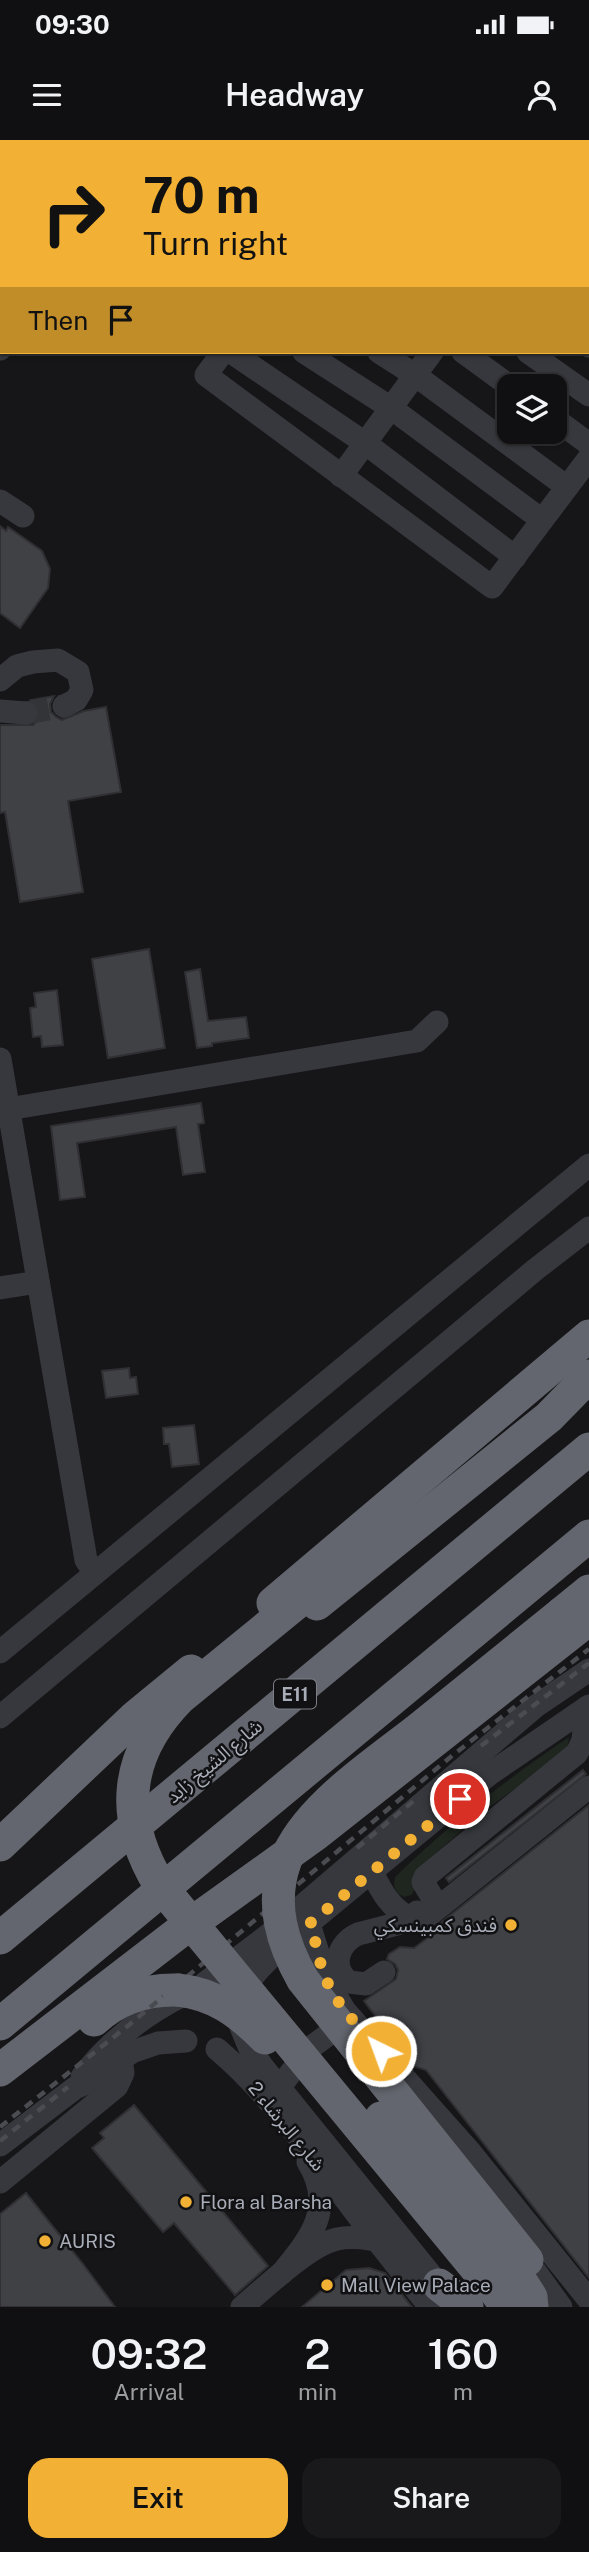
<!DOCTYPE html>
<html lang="en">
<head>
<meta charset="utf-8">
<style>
  :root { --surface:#101012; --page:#19191b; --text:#f1f3f6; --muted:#9c9d9f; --line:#303032; --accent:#f2b134 }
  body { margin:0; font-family:"Public Sans","Noto Sans Arabic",sans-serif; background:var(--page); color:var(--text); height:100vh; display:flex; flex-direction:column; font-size:26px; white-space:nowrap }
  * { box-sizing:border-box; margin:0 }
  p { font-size:23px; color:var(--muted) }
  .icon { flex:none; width:38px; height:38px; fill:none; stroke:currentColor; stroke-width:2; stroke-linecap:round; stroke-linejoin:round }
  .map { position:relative; height:2167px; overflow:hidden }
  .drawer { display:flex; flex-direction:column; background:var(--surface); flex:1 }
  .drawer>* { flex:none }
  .top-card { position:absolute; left:0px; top:0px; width:590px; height:214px; box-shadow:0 2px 5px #0004,0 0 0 2px var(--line); background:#f2b134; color:#111; overflow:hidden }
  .tools { position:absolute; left:497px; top:234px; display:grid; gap:14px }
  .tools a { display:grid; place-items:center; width:70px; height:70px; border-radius:14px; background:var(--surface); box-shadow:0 2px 5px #0004,0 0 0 2px var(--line); font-size:35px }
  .pin { position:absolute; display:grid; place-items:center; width:60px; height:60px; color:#fff; margin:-30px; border:4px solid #fff; border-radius:50%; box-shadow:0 2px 7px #0007 }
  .me { position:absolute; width:77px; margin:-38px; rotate:318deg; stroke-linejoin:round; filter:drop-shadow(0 0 5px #0008) }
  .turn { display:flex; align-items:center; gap:24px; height:147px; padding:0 28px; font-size:32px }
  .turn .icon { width:91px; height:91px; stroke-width:2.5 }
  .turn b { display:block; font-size:49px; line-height:60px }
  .then { display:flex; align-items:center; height:66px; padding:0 28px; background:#0003; gap:14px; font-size:26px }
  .eta { display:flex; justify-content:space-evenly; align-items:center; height:119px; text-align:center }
  .eta b { font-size:42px; font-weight:600; line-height:49px }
  .button { display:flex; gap:14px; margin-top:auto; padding:14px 28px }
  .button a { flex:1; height:80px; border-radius:21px; background:var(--accent); color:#111; font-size:28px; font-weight:600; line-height:80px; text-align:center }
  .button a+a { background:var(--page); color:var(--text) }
  .status { display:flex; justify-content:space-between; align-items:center; height:49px; padding:0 35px; background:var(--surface); direction:ltr }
  .status svg { height:19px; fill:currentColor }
  header { display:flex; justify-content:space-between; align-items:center; height:91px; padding:0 28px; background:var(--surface); font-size:32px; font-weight:600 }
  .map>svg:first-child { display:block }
  .green { fill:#1e261f }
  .building { fill:#404145; stroke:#303034; stroke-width:2 }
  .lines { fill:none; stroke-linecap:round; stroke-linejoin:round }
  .minor-tunnel { stroke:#333438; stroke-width:23; stroke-dasharray:23 11; stroke-linecap:butt }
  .path { stroke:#3d3f44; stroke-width:2.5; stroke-dasharray:3.5 5; stroke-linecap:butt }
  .minor { stroke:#37383d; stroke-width:23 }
  .highway { stroke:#63666e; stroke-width:33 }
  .rail { stroke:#4a4c52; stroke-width:4.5; stroke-dasharray:9 7; stroke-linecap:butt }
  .highway-bridge { stroke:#63666e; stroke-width:33 }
  .route { stroke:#f2b134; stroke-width:12; stroke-dasharray:0 21.6 }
  .poi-dot { fill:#f2b134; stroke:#111113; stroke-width:2.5 }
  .labels { text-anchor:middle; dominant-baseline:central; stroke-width:5; stroke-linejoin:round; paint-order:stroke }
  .shield { fill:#111113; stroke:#7b7e86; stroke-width:2 }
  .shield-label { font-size:18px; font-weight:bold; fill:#a8adb8 }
  .street-label { font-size:19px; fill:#a8adb8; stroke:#111113 }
  .poi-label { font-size:19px; fill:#a8adb8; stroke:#111113; text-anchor:start }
</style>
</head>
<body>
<div class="status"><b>09:30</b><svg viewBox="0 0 49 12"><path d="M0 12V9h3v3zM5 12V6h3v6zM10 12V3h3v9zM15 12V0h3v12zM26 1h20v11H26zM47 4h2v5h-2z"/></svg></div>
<header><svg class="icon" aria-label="menu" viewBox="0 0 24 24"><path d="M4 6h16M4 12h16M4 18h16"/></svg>Headway<svg class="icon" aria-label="person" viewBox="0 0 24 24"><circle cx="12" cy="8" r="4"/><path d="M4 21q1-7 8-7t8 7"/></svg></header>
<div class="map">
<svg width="589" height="2167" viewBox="0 0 589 2167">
  <rect width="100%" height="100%" fill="#161618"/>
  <path class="green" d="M569,1597L568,1605L560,1617L485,1670L418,1729C412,1737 419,1747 411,1755L404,1757L397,1753L394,1745L395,1737C449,1685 506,1639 569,1597Z"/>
  <g class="building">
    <path d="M0,386L6,391L8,387L42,411L50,429L48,448L20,488L0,473Z"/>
    <path d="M54,556L50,564L51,572L56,577L62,580L84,571L106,567L121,652L68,661L83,752L20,762L5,672L0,673V585H33L38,580L40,573L38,566L31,560Z"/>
    <path d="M149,809L165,908L108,918L92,819Z"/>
    <path d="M200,829L208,881L246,877L249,898L212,903V906L197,908L185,832Z"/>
    <path d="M57,850L63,905L42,907L41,896L33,897L30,868L36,867L34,853Z"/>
    <path d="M201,963L204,983L198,984L205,1032L183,1035L176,987L77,1003L85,1057L60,1060L51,986Z"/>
    <path d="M129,1228L130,1238L136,1237L138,1254L106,1258L102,1231Z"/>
    <path d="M194,1285L199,1324L172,1327L169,1304H164L163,1288Z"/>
    <path d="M583,1630L586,1634L449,1742L446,1738Z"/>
    <path d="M589,1665V2138L426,1930L413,1926L364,1861L396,1839L398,1830L395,1824L387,1819L389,1814L400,1807L414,1808L437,1791L434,1788Z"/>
    <path d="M134,1965L268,2126L235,2155L174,2083L163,2092L92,2008L104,1998L100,1993Z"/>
    <path d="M26,2053L83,2124L115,2167H0V2074Z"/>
    <path d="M369,2128L385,2133L412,2167H302L346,2130Z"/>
  </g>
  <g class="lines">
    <path class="minor-tunnel" d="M26,573L64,566"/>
    <g class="path">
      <path d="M587,0L589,2"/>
      <path d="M198,2L199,0"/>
      <path d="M0,109L2,110"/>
    </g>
    <g class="minor">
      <path d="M371,0L373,2"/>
      <path d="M548,0L550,2"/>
      <path d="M117,2L118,0"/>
      <path d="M149,2L150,0"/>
      <path d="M588,154L589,155"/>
      <path d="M0,158L2,156"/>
      <path d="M588,205L589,206"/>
      <path d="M0,209L2,207"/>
      <path d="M223,212L206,235L492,447L589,318"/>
      <path d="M231,212L365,303L515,417"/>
      <path d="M304,212L391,268L542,380"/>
      <path d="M379,212L415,235L567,347"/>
      <path d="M463,212L511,247"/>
      <path d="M528,212L589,255"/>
      <path d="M555,279L589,304"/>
      <path d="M341,336L432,212"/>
      <path d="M0,361L23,376"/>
      <path d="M0,540L17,526L33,522L58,520L78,532L82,550L76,560L64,566"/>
      <path d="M0,571L26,573"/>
      <path d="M0,919L86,1420L95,1433"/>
      <path d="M8,969L417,901L437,882"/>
      <path d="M0,1148L38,1142"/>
      <path d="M0,1512L589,1025"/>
      <path d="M0,1577L536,1129L589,1088"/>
      <path d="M372,1732C382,1753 391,1769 413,1780L417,1772"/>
      <path d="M432,1757L423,1742L425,1737L577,1613L583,1600L586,1568"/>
      <path d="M309,1784L327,1841L345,1871L471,2013L589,2160"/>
      <path d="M384,1832L366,1844L349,1842C330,1827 338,1803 358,1794L428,1776L589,1647"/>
      <path d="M205,1843L267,1796L536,1566L589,1530"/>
      <path d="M236,1856L261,1827L285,1803L491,1633L589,1566"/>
      <path d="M241,1887L250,1909L262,1926L448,2156"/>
      <path d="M217,1909C270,1954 309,2011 350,2065C376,2100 403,2133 430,2167"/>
      <path d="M82,1937C109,1901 144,1875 183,1855"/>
      <path d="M279,1948L310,1908L351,1878"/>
      <path d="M0,2005L75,1948L93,1940L132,1912L158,1903L186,1901"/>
      <path d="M0,2042L117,1946L123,1933L121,1919"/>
      <path d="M527,2120L561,2167"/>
      <path d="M282,2133C311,2098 336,2067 308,2022"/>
      <path d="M242,2167C265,2148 309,2105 337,2099C350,2096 363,2098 376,2100"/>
    </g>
    <g class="highway">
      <path d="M273,1463L589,1196"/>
      <path d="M317,1464L549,1277L589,1236"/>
      <path d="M562,1473L589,1451"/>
      <path d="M0,1705L135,1577L191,1531"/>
      <path d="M0,1798L589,1309"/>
      <path d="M94,1880C118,1858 146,1849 178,1850"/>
      <path d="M0,1884L589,1396"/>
      <path d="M0,1930L178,1793L316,1694L589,1479"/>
      <path d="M381,1978L524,2146L531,2157L532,2167"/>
      <path d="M439,2145L467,2167"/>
    </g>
    <g class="rail">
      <path d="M481,1606L589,1523"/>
      <path d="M357,1708L416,1659"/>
      <path d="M0,1987L129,1885L453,1615L589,1509"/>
      <path d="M0,2001L68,1947"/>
    </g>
    <g class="highway-bridge">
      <path d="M310,1452L180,1558C125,1614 118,1676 159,1744L508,2167"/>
      <path d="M178,1850C215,1854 239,1872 265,1898"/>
      <path d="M527,2120L303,1840C282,1803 270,1764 285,1722C305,1668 376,1623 420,1588C467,1550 514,1512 562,1473"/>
    </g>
  </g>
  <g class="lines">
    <path class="route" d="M381,1911C360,1888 337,1866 325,1837C318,1820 317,1801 309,1784L460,1659"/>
  </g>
  <g class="poi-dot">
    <circle cx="511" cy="1785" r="7"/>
    <circle cx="186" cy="2062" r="7"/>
    <circle cx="45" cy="2101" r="7"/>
    <circle cx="327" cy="2145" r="7"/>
  </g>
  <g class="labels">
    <rect class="shield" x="274" y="1539.5" width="42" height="29" rx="5"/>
    <g class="shield-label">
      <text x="295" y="1554">E11</text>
    </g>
    <g class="street-label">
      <text transform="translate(214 1621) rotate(-40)">شارع الشيخ زايد</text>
      <text transform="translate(287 1986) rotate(51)">شارع البرشاء 2</text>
    </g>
    <g class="poi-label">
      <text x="497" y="1785" text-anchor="end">فندق كمبينسكي</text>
      <text x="200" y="2062">Flora al Barsha</text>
      <text x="59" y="2101">AURIS</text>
      <text x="341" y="2145">Mall View Palace</text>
    </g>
  </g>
</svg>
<div class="tools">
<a><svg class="icon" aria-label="layers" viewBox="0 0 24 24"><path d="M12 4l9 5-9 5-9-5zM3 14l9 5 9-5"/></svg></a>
</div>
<div class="pin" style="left:460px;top:1659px;background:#d93025"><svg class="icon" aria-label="arrive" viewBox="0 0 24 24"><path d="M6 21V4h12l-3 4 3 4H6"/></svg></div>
<svg class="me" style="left:381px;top:1911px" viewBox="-20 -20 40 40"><circle r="17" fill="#f2b134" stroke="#fff" stroke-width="3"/><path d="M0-11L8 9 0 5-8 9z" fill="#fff"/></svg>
<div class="top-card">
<div class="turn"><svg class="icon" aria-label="right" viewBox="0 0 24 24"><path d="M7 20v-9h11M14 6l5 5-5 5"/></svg><div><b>70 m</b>Turn right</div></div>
<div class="then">Then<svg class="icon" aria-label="arrive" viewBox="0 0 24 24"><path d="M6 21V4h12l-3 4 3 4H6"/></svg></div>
</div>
</div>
<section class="drawer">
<div class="eta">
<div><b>09:32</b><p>Arrival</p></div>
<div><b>2</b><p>min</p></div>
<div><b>160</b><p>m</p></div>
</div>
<div class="button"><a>Exit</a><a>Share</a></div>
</section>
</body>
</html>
